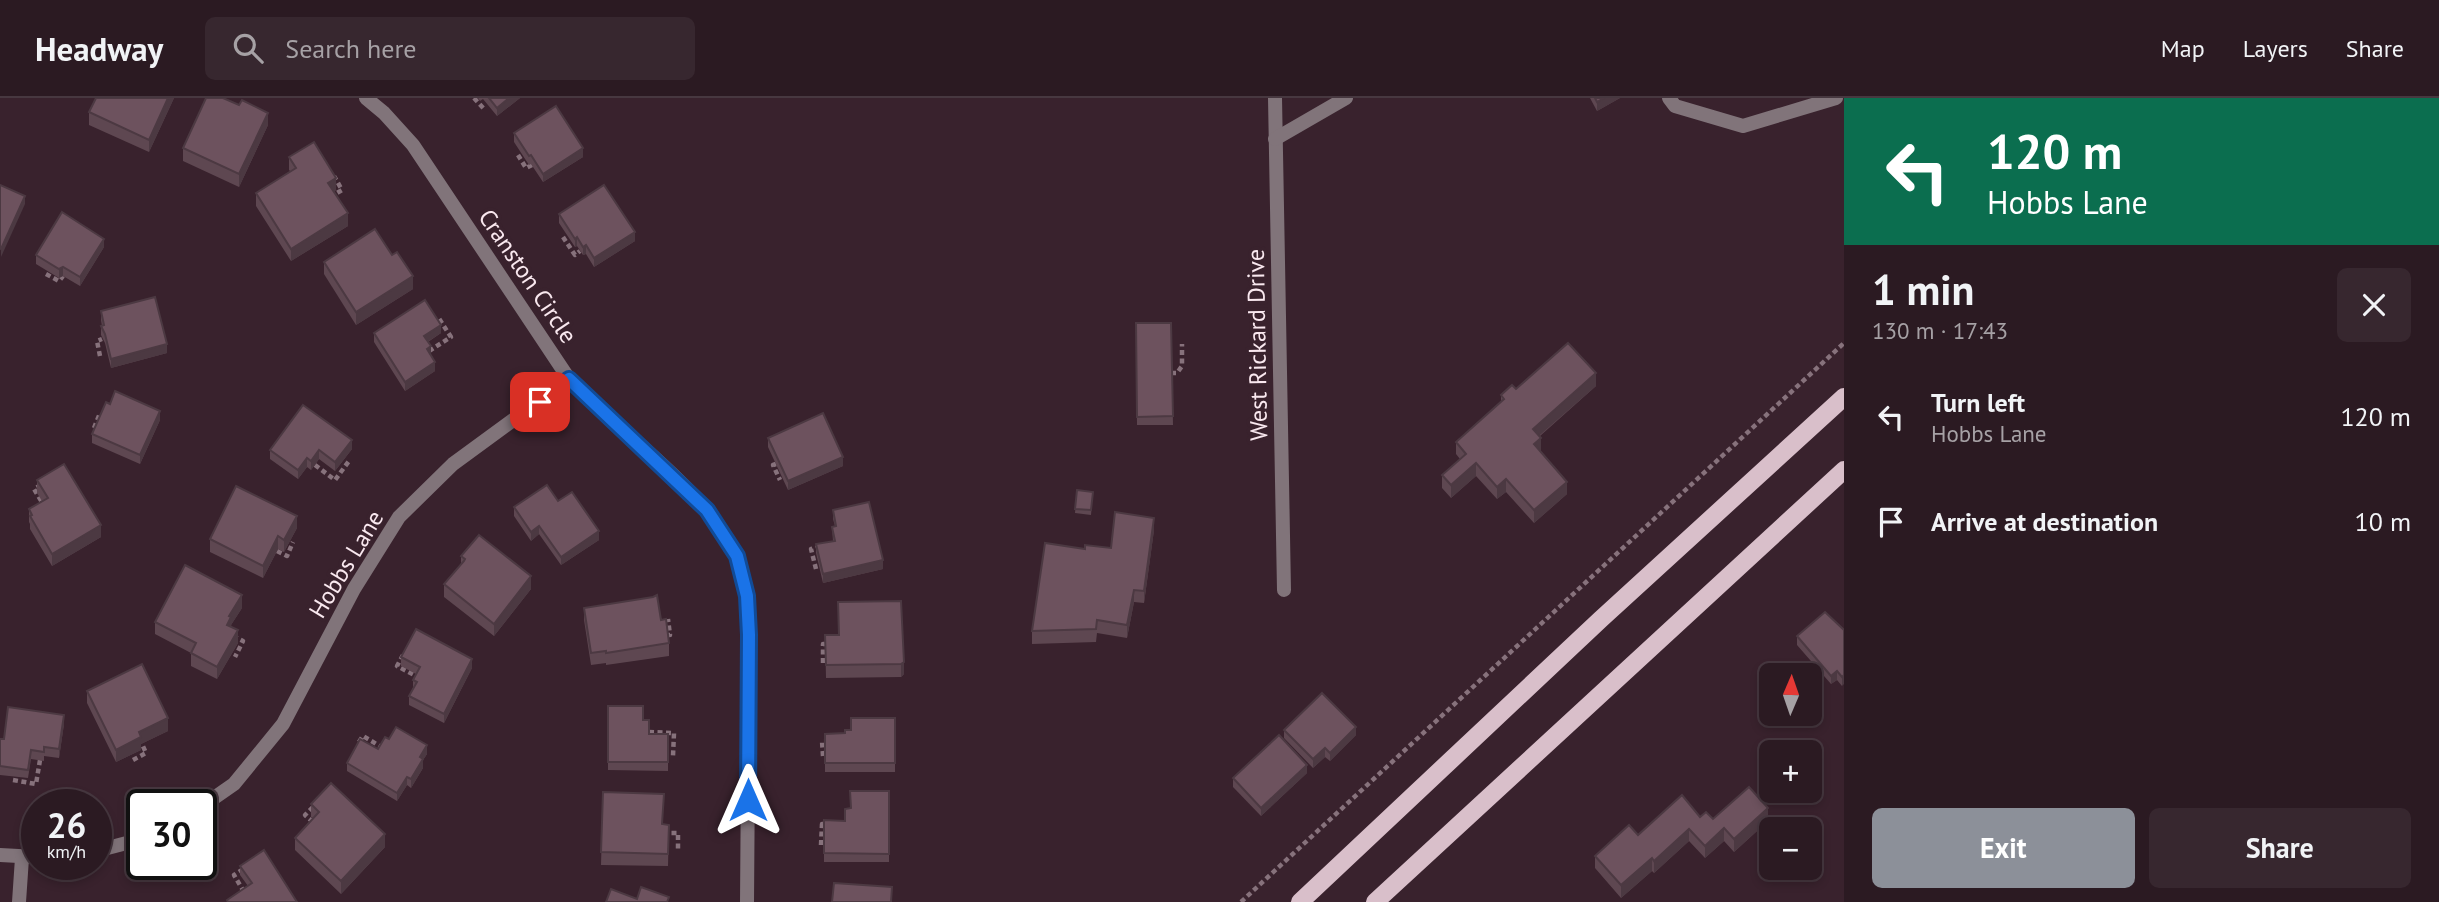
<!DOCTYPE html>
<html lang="en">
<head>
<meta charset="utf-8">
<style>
  :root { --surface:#2b1a22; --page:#37272f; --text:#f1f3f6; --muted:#a6a1a5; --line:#473840; --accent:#8c9099 }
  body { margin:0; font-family:"PT Sans",sans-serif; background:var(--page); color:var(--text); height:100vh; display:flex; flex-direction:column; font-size:26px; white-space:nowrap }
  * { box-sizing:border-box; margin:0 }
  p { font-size:23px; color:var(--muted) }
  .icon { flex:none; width:38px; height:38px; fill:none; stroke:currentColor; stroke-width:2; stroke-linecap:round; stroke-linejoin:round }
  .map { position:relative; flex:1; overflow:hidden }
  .details { display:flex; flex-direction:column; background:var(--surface); width:595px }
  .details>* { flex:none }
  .guide { background:#0b6e4f; color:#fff; overflow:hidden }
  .needle { width:46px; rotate:2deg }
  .tools { position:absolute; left:1759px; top:565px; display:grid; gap:14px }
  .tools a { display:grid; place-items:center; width:63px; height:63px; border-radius:10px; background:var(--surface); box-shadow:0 4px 10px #0003,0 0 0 2px var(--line); font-size:35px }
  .speed { position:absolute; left:21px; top:691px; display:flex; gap:14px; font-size:35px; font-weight:700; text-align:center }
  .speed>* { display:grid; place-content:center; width:91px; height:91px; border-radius:50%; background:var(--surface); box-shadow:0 4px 10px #0003,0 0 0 2px var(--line); line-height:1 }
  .speed small { font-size:18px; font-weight:400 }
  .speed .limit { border:4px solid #111; border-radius:10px; background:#fff; color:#111 }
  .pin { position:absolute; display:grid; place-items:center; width:60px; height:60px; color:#fff; margin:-30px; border-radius:14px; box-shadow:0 4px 10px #0006 }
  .me { position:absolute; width:77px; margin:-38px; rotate:0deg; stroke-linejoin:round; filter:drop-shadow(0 0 5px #0008) }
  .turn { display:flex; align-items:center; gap:24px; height:147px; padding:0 28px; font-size:32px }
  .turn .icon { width:91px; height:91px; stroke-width:2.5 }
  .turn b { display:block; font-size:49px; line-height:60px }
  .round { display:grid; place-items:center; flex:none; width:74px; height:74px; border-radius:10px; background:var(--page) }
  .head { display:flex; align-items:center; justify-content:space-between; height:119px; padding:0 28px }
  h1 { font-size:42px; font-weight:600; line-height:52px }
  .button { display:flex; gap:14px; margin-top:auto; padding:14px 28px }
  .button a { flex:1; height:80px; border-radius:10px; background:var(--accent); color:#fff; font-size:28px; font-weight:600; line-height:80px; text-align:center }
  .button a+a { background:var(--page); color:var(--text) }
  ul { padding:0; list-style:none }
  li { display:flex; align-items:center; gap:21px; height:105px; padding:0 28px }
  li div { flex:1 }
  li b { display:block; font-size:26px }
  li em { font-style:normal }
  header { display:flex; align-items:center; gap:42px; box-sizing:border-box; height:98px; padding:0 35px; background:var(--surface); border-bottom:2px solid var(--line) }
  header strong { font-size:33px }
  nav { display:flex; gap:38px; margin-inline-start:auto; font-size:24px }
  .search { width:490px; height:63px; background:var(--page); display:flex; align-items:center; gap:18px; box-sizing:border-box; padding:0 24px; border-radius:10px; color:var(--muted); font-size:26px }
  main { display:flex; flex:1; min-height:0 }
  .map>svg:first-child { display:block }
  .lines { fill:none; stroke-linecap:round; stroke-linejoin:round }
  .path { stroke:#87727c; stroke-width:4.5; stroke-dasharray:5 3.5; stroke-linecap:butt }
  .service { stroke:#81747a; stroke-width:14 }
  .minor { stroke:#81747a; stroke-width:14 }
  .primary { stroke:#d9bfca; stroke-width:18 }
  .wall { fill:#5e4751 }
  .shaded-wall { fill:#4c3942 }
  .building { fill:#6d525e; stroke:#4c3942; stroke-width:2 }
  .route-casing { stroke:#114b97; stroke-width:18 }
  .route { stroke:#1a73e8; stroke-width:12 }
  .labels { text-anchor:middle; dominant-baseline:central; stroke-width:7; stroke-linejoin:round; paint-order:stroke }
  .street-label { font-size:24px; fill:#f9e8ef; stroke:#39222d }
</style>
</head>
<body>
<header>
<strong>Headway</strong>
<div class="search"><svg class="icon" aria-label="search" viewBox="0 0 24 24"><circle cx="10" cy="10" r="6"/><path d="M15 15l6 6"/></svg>Search here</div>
<nav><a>Map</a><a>Layers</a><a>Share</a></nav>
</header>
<main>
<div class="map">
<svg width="1844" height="804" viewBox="0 0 1844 804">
  <rect width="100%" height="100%" fill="#39222d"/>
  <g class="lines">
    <g class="path">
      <path d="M474,0L485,12"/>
      <path d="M518,57L526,70L532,67"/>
      <path d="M330,99L342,92L334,78"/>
      <path d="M563,139L575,157L580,153"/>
      <path d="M46,176L59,183L63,178"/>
      <path d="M429,253L451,239L438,219"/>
      <path d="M100,258L97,243L102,241"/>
      <path d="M1171,275H1177L1182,268V246"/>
      <path d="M94,330L100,315L103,317"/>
      <path d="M776,366L773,367L780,382"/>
      <path d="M315,367L335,382L349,363"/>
      <path d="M41,387L34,391L43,406"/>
      <path d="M277,453L287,458L293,444"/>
      <path d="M816,471L811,451L819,449"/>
      <path d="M666,537H670L668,521"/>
      <path d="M233,538L243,543L235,559"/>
      <path d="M403,557L397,568L418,579"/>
      <path d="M823,565V546H831"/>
      <path d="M649,634L674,635L673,658"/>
      <path d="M359,644L363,638L383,650"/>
      <path d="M823,658L822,643H830"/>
      <path d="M133,662L146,655L142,646"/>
      <path d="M13,682L36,686L40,662"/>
      <path d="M313,709L305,717L314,725"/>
      <path d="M663,735H678V752"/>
      <path d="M821,747L822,726H830"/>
      <path d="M55,766L56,780"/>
      <path d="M244,794L234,777L245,770"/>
      <path d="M1241,804L1844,245"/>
    </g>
    <path class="service" d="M1669,0L1675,8L1743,28L1836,0"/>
    <g class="minor">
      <path d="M366,0L384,15L413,47L569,281C624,339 699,385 736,457C748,482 748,510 749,537L747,804"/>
      <path d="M1275,0L1284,492"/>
      <path d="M1275,41L1346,0"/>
      <path d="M201,709L234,686L283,626L354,491L399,419L453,366L569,281"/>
      <path d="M96,753L142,741"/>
      <path d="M0,757L37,759"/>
      <path d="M19,804L22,760"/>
    </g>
    <g class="primary">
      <path d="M1300,804L1601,521L1844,299"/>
      <path d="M1375,804L1844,372"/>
    </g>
  </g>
  <g class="wall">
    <path d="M174,0L149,54L89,27V14Z"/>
    <path d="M478,0H520L497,18L483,1L480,3Z"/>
    <path d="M1590,0H1620L1597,13Z"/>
    <path d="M239,7L268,27L239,89L183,63V50Z"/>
    <path d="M514,35L583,59L543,84L531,66L529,67L514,44Z"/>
    <path d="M289,59L336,92L334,94L348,128L291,163L256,108V95L291,74L289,72Z"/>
    <path d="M559,116L635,143L594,169L586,156L583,157L577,148L575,149L559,125Z"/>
    <path d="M104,149L80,188L63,178L59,180L36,166V157Z"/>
    <path d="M324,164L413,191L356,227L324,176Z"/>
    <path d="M101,213L167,255L111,270L105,245L101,237V228H102L101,222Z"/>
    <path d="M1136,225H1171L1173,327H1137Z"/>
    <path d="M374,235H441L428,244L431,257L435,273L405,293L374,244Z"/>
    <path d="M1596,288L1540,338L1541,352L1540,353L1567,396L1534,425L1506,394L1497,401L1476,378L1451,400L1442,390V377L1460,361L1456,356V344L1501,304V297L1516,291Z"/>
    <path d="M110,306L160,322L140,366L92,345V336Z"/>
    <path d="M768,340L843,368L788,392L768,349Z"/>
    <path d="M352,351L335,373L319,361L311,372L307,369L298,381L270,361V352Z"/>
    <path d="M37,382L101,439L52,468L30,431V426L29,424V411L42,403L37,395Z"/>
    <path d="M1077,392L1093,394L1091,417L1075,415Z"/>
    <path d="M558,403L599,442L561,467L539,436L531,443L514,418V409Z"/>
    <path d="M833,412L883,471L823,485L816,455V446L833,443L832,429L835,428L833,421Z"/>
    <path d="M297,430L284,454L278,451L263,480L210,454V441Z"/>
    <path d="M1154,432L1144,505L1134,504L1127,540L1097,535L1096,544L1032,546V533L1085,451L1111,450Z"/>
    <path d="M461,458L531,491L494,538L444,499V486L461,466Z"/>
    <path d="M901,503L904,576L901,579L826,580L825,537H839Z"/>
    <path d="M242,510L231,527L238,545L217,581L191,568V555L155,536V524Z"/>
    <path d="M584,510L661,522L669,545V558L606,567V565L591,567L584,522Z"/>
    <path d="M1844,532L1842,588L1837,582L1831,586L1797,547V538Z"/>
    <path d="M401,559L472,570L444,625L409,607V598L413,590V582L416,576L401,568Z"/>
    <path d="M87,593L168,633L141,646V652L116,664L87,605Z"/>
    <path d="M608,608L643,622L649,636H668V673L608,672Z"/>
    <path d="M895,620V674H825V636L845,635L851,632Z"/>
    <path d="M64,626L59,660L44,658V663L31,661L28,680L0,677V641H4Z"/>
    <path d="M1284,632L1356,637L1330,663L1325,659L1313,670L1284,640Z"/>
    <path d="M378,651L427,656L423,662V670L411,690L407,687L397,703L347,673V665Z"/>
    <path d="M1307,675L1261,718L1233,689V680Z"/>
    <path d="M889,693V764H824V722L845,723L850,710Z"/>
    <path d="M603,694L663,727H669L668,768L601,767Z"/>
    <path d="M311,706L385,749L341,796L295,752V740L313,720L311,719Z"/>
    <path d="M1700,719L1713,721L1768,723L1734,754L1724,743L1705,760L1689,743L1654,775L1652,773L1621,800L1595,770V758L1638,737Z"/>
    <path d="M240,768L297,804H227V802L248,788L240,777Z"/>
  </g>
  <g class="shaded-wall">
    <path d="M168,0H174L149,54V42Z"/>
    <path d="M509,0H520L497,18V10Z"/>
    <path d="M1604,0H1620L1597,13V4Z"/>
    <path d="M268,15V27L239,89V76Z"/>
    <path d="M583,50V59L543,84V76Z"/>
    <path d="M336,80V92L328,97V85Z"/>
    <path d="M25,98V106L1,159V151Z"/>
    <path d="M348,115V128L291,163V151Z"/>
    <path d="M635,134V143L594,169V160Z"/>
    <path d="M577,139V148L575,149V141Z"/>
    <path d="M104,141V149L80,188V179Z"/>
    <path d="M586,147V156L583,157V149Z"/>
    <path d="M63,169V178L59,180V171Z"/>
    <path d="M413,178V191L356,227V214Z"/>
    <path d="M441,227V235L424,246V238Z"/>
    <path d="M167,246V255L111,270V261Z"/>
    <path d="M431,248V257L427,260V251Z"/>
    <path d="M435,264V273L405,293V284Z"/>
    <path d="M1596,275V288L1533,343V331Z"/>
    <path d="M160,313V322L140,366V357Z"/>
    <path d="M1541,340V352L1534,359V346Z"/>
    <path d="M352,342V351L335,373V364Z"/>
    <path d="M319,352V361L311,372V363Z"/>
    <path d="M843,359V368L788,392V383Z"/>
    <path d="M307,360V369L298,381V372Z"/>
    <path d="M1476,365V378L1451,400V387Z"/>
    <path d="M1506,381V394L1497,401V389Z"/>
    <path d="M1567,384V396L1534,425V412Z"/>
    <path d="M297,418V430L284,454V442Z"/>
    <path d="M1154,420V432L1144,505V493Z"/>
    <path d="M101,427V439L52,468V456Z"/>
    <path d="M539,428V436L531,443V434Z"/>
    <path d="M599,433V442L561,467V459Z"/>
    <path d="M278,438V451L263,480V468Z"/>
    <path d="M883,462V471L823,485V476Z"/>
    <path d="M531,478V491L494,538V526Z"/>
    <path d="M1134,492V504L1127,540V527Z"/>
    <path d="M242,497V510L231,527V532L227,527L229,518Z"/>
    <path d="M238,532V545L217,581V569Z"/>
    <path d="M472,561V570L444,625V616Z"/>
    <path d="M904,564V576L901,579V566Z"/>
    <path d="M1837,573V582L1831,586V578Z"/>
    <path d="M1844,577V586L1842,588V579Z"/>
    <path d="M64,617V626L59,660V651Z"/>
    <path d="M168,620V633L141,646V652L116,664V652L139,634Z"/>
    <path d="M1356,629V637L1330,663V655Z"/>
    <path d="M427,647V656L423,662V670L411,690V681L420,659Z"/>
    <path d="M1325,650V659L1313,670V661Z"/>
    <path d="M1307,667V675L1261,718V710Z"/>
    <path d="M407,679V687L397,703V695Z"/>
    <path d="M1768,710V723L1734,754V741Z"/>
    <path d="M1724,730V743L1705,760V748Z"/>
    <path d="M1689,731V743L1654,775V763Z"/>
    <path d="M385,736V749L341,796V783Z"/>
    <path d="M1652,760V773L1621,800V787Z"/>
  </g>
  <g class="building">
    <path d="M96,0H168L149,42L89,14Z"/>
    <path d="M206,0H223L239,7L242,2L268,15L239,76L183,50Z"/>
    <path d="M489,0H509L497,10Z"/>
    <path d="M1595,0H1604L1597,4Z"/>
    <path d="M556,8L583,50L543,76L531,57L529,58L514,35Z"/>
    <path d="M314,44L336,80L328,85L348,115L291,151L256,95L296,70L289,59Z"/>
    <path d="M0,87L25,98L1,151L0,150Z"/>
    <path d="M604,87L635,134L594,160L586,147L583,149L577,139L575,141L559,116Z"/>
    <path d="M62,114L104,141L80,179L63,169L59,171L36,157Z"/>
    <path d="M375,131L392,157L397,154L413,178L356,214L324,164Z"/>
    <path d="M155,199L167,246L111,261L105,236L101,228L104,227L101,213Z"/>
    <path d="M425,202L441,227L424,238L431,248L427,251L435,264L405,284L374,235Z"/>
    <path d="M1136,225H1171L1173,318L1137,319Z"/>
    <path d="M1568,245L1596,275L1533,331L1541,340L1534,346L1567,384L1534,412L1506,381L1497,389L1476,365L1451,387L1442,377L1466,356L1456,344L1504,301L1501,297L1512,287L1516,291Z"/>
    <path d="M115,293L160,313L140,357L92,336L106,304L110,306Z"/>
    <path d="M303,307L352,342L335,364L319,352L311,363L307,360L298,372L270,352Z"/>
    <path d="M823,315L843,359L788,383L768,340Z"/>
    <path d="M64,366L101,427L52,456L30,418L32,417L29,411L48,400L37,382Z"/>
    <path d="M547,387L558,403L572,394L599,433L561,459L539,428L531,434L514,409Z"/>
    <path d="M236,388L297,418L284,442L278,438L263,468L210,441Z"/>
    <path d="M1077,392L1093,394L1091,412L1075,411Z"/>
    <path d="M869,404L883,462L823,476L816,446L835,443L832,429L836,428L833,412Z"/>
    <path d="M1115,414L1154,420L1144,493L1134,492L1127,527L1097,522L1096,531L1032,533L1045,445L1085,451V447L1111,450Z"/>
    <path d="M479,437L531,478L494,526L444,486L464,463L465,461L461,458Z"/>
    <path d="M185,467L242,497L229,518L231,519L227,527L238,532L217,569L191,555L196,545L155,524Z"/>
    <path d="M657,497L661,522L666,521L669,545L606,555V553L591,555L584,510L653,499Z"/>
    <path d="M901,503L904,564L901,566L826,567L825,537H839L838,504Z"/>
    <path d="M1825,514L1844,532V577L1842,579L1837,573L1831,578L1797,538Z"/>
    <path d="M416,531L472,561L444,616L409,598L417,584L413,582L420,569L401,559Z"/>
    <path d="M142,566L168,620L139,634L141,639L116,652L87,593Z"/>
    <path d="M1322,595L1356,629L1330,655L1325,650L1313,661L1284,632Z"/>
    <path d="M608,608H643V622H649V636H668V664H608Z"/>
    <path d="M8,609L64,617L59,651L44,649V654L31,652L28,672L0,668V641H4Z"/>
    <path d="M851,620H895V665H825V636L845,635V632H851Z"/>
    <path d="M396,629L427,647L420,659L423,661L411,681L407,679L397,695L347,665L360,641L378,651L385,639L389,641Z"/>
    <path d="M1279,637L1307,667L1261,710L1233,680Z"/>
    <path d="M331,685L385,736L341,783L295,740L319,714L311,706Z"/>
    <path d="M1749,689L1768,710L1734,741L1724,730L1705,748L1689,731L1654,763L1652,760L1621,787L1595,758L1629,727L1638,737L1682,697L1700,719L1706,714L1713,721Z"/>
    <path d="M850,693H889V756L824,755V722L845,723V711L851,710Z"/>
    <path d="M603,694L664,696L662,726L669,727L668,756L601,754Z"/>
    <path d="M264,752L297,804H228L227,802L252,785L240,768Z"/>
    <path d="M834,785L892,789L891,804H832Z"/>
    <path d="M641,789L669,799L667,804H606L611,791L637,801Z"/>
  </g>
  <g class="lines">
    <defs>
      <path id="route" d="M540,304L569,281L707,412L737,458L747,498L749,537L748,702"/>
    </defs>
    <use href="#route" class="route-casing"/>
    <use href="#route" class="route"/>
  </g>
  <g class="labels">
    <g class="street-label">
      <text transform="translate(528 178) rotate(56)">Cranston Circle</text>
      <text transform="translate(1257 247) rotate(-91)">West Rickard Drive</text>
      <text transform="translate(346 466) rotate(-59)">Hobbs Lane</text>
    </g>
  </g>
</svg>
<div class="tools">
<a><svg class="needle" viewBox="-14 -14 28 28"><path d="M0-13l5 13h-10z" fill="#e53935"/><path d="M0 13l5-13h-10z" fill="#a6a1a5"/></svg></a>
<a>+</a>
<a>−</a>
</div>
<div class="speed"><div>26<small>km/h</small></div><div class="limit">30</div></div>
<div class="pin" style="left:540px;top:304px;background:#d93025"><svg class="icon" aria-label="arrive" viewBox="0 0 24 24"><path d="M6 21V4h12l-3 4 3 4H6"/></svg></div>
<svg class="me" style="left:748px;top:702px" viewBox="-20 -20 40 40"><path d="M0-17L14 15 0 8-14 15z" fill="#1a73e8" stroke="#fff" stroke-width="4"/></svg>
</div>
<section class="details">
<div class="guide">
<div class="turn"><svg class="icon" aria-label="left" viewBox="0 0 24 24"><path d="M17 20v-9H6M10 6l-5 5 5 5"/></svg><div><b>120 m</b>Hobbs Lane</div></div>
</div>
<div class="head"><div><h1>1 min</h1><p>130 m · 17:43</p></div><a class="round"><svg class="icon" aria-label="close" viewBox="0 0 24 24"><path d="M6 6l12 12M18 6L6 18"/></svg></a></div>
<ul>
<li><svg class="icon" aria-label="left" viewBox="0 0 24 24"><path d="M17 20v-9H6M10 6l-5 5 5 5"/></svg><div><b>Turn left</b><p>Hobbs Lane</p></div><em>120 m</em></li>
<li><svg class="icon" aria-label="arrive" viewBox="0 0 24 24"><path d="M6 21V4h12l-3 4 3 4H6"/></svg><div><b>Arrive at destination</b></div><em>10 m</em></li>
</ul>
<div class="button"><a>Exit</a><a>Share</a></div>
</section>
</main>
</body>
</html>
